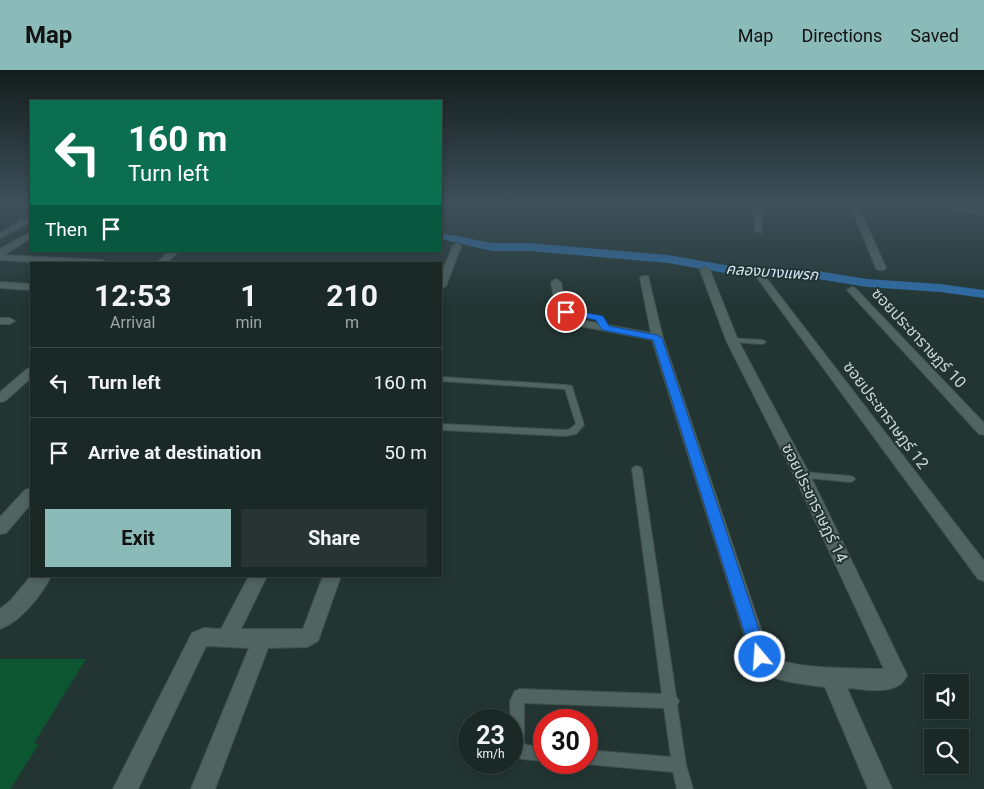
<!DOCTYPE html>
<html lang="en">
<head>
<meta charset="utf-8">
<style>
  :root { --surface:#1a2826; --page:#273432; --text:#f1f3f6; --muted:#9fa6a7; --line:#384443; --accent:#8bbbb9 }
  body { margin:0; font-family:Roboto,"Noto Sans Thai",sans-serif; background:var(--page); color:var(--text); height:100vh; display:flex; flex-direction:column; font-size:19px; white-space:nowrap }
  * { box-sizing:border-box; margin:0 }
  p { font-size:16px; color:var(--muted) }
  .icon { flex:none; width:28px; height:28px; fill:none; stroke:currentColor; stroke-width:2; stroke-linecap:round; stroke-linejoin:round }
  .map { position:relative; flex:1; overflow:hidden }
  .drawer { position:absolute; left:30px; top:192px; width:412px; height:315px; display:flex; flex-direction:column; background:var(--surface); border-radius:0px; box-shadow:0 2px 8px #0003,0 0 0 1px var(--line) }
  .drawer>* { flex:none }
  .top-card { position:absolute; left:30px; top:30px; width:412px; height:152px; border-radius:0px; box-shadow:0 2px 8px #0003,0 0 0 1px var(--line); background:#0b6e4f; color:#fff; overflow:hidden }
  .fabs { position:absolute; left:924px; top:604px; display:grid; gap:10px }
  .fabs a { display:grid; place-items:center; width:45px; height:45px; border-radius:0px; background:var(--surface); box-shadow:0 2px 8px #0003,0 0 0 1px var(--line); font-size:25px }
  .speed { position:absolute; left:458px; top:639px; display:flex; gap:10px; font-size:25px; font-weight:700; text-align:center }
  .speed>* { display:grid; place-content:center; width:65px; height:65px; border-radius:50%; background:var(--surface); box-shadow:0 2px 8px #0003,0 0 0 1px var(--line); line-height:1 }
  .speed small { font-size:12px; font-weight:400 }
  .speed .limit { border:8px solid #d22; background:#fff; color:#111 }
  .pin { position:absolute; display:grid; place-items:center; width:42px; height:42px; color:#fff; margin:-21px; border:2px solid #fff; border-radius:50%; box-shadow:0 1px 5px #0007 }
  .me { position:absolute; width:55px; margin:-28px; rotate:342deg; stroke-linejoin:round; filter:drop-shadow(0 0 4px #0008) }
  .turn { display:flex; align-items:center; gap:18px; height:105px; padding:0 15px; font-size:22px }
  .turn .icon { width:65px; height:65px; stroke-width:2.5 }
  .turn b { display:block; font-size:35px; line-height:42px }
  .then { display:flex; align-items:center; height:48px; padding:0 15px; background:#0003; gap:10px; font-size:19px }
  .eta { display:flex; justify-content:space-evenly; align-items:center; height:85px; text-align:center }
  .eta b { font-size:30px; font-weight:700; line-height:35px }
  .button { display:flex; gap:10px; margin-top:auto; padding:10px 15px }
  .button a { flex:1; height:58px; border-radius:0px; background:var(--accent); color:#111; font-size:20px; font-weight:700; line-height:58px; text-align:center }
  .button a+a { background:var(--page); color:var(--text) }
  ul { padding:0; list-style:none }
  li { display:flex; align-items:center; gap:15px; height:70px; padding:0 15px; border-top:1px solid var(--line) }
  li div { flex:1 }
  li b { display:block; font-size:19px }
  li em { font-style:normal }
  header { display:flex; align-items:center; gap:30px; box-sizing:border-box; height:70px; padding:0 25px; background:var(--accent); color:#111 }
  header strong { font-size:24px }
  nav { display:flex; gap:28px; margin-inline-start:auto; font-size:18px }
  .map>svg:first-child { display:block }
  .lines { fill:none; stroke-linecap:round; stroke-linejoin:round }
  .canal { fill:#2d6eab; fill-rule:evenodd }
  .building { fill:#0c5732 }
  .service-casing { stroke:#40504f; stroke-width:2 }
  .minor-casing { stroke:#40504f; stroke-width:2 }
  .service { fill:#506461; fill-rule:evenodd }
  .minor { fill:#506461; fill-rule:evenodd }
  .route { fill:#1a73e8; stroke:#114b97 }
  .labels { text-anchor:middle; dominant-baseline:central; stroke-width:4; stroke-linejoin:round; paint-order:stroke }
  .far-water-label { font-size:15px; font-style:italic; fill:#d6e6f8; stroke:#223533 }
  .street-label { font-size:16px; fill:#ccd7d6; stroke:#223533 }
</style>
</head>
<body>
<header>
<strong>Map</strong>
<nav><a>Map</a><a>Directions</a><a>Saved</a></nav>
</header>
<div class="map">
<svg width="984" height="719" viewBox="0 0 984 719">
  <rect width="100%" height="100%" fill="#223533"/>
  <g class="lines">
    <path class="canal" d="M441,163L492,173H529L668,185L742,198L806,199L867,209L940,214L984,220V228L940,222L867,217L806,207L742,206L668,193L529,181H492L441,169Z"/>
  </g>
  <path class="building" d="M0,589H86L34,673L39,674L10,719H0Z"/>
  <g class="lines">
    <defs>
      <g id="service">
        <path d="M729,268L762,270L766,272L762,274L732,272L728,270Z"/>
        <path d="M441,307L566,315L572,316L584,355L576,364L565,366L441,360V354L565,360L570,359L576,354L565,319L441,311Z"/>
        <path d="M637,396L640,397L642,399L676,626L679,631L677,635L686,695L693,719H677L673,702L586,694L582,692H586V680L671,687L664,638L524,633V673L526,675L544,677V691L522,689L517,687L511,680L510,631L515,621L520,619L662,624L632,399L634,397Z"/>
        <path d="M802,402L850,406L853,407L855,409L853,411L850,412L799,407L797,405L799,403Z"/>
      </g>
      <g id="minor">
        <path d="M753,135H761L762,163L755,161Z"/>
        <path d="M850,135H858L886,198L884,200H878L876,198Z"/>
        <path d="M950,135L984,141V145L957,142Z"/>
        <path d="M28,147H31V152L0,168V163Z"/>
        <path d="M28,163H31V168L4,185L102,190L107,193L69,194L0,190V179Z"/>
        <path d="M457,173L461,176L446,216L441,219V204L453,176Z"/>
        <path d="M169,181H179L166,194H156Z"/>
        <path d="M705,197L710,200L738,270L810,405L907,605C898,627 866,619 847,618L892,719H868L825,617C800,614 777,612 755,599L652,270L559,252L554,249L559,246L651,263L640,208L642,206H648L663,268L770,586C795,600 855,598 884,599L794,405L726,270L700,200Z"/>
        <path d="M761,204L764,205L984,491V511L978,509L758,209L756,207Z"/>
        <path d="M556,209L561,212L565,236L583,243L584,245L583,247H575L556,240L551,212Z"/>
        <path d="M0,212L31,214V220L0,218Z"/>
        <path d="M852,217L855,218L984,353V365L979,364L849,222L847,220Z"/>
        <path d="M0,248H10L15,251L10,254H0Z"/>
        <path d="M31,298V308L5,331L0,332V322L27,299Z"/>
        <path d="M31,418V434L6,463L0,464V447L25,420Z"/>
        <path d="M31,506H51C41,526 21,551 0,559V539L11,530Z"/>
        <path d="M249,506H267L241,559H303L323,506H341L318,571L307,577L268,578L215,719H191L249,578L206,576L138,719H113L192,563L204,558L221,559Z"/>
      </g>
    </defs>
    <use href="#service" class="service-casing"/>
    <use href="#minor" class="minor-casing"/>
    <use href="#service" class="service"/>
    <use href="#minor" class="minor"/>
  </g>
  <linearGradient id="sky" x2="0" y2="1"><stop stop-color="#131d1c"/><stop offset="0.57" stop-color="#3e515b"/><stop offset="1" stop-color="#3e515b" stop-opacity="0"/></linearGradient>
  <rect width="984" height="236" fill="url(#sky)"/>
  <path class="route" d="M566,239L603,246L609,256L657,265L662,268L768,587L766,592L760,595L754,592L752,587L653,270L602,260L596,250L563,243V240Z"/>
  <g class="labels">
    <g class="far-water-label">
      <text transform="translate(772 202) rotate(4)">คลองบางแพรก</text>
    </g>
    <g class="street-label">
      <text transform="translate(919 268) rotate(47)">ซอยประชาราษฏร์ 10</text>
      <text transform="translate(886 345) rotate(53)">ซอยประชาราษฏร์ 12</text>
      <text transform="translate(815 433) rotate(64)">ซอยประชาราษฏร์ 14</text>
    </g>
  </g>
</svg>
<div class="fabs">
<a><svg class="icon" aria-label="sound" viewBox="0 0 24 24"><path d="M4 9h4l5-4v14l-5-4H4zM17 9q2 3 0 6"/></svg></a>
<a><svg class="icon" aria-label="search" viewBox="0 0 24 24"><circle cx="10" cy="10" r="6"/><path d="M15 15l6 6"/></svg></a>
</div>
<div class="speed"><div>23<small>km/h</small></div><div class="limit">30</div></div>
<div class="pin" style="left:566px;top:242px;background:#d93025"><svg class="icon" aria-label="arrive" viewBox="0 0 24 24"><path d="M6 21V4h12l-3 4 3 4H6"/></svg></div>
<svg class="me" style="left:760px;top:587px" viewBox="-20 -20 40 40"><circle r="17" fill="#1a73e8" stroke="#fff" stroke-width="3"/><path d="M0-11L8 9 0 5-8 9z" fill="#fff"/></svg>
<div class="top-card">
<div class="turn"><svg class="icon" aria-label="left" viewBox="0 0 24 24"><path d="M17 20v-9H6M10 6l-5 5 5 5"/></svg><div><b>160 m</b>Turn left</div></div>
<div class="then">Then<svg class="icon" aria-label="arrive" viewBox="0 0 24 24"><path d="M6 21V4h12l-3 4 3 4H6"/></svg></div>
</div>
<section class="drawer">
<div class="eta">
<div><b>12:53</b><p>Arrival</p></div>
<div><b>1</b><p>min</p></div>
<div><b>210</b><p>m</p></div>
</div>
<ul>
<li><svg class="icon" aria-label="left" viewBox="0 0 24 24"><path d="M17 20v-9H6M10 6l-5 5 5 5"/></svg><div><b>Turn left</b></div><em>160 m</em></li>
<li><svg class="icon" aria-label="arrive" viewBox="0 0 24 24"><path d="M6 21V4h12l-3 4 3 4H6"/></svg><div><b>Arrive at destination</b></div><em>50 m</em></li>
</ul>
<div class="button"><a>Exit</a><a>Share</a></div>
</section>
</div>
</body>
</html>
